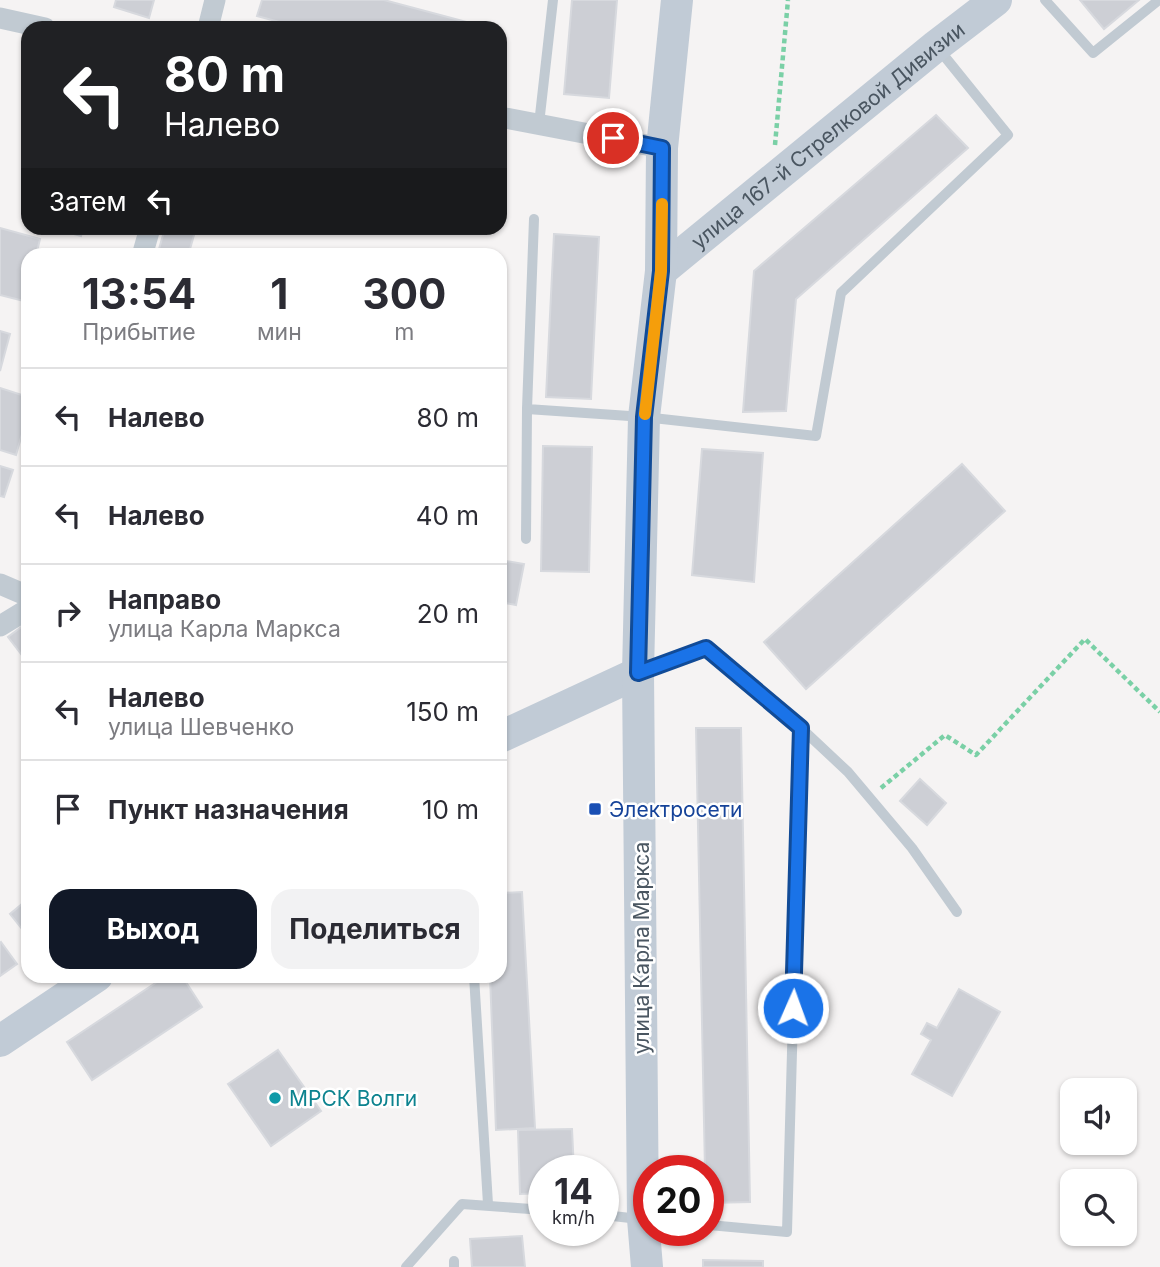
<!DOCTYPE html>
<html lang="ru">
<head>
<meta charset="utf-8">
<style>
  :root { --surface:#fff; --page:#f2f2f3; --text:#2b2b33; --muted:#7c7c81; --line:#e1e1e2; --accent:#111827 }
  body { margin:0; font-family:Inter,sans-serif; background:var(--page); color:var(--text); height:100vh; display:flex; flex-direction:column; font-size:26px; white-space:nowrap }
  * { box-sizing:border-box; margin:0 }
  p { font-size:23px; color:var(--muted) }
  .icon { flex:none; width:38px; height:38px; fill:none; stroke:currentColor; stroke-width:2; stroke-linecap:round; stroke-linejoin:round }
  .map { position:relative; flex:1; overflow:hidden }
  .panel { position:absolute; left:21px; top:248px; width:486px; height:735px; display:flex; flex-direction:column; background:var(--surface); border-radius:21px; box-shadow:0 2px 5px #0004 }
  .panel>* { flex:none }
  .hud { position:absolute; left:21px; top:21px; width:486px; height:214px; border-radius:21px; box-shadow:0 2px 5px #0004; background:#202124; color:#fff; overflow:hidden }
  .fabs { position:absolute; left:1060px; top:1078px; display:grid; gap:14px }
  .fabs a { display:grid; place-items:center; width:77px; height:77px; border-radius:14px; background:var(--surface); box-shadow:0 2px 5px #0004; font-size:35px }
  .speed { position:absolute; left:528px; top:1155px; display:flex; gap:14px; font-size:35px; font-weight:700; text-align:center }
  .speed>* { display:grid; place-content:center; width:91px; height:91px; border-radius:50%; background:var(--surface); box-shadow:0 2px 5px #0004; line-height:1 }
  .speed small { font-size:18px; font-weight:400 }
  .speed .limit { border:10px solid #d22; background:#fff; color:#111 }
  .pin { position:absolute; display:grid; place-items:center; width:60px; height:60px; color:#fff; margin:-30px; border:4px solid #fff; border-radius:50%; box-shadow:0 2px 7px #0007 }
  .me { position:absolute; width:77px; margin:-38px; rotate:2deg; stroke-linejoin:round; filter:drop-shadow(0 0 5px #0008) }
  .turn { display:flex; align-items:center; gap:24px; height:147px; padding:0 28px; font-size:32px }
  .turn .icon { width:91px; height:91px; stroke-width:2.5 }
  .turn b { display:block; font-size:49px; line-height:60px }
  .then { display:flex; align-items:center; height:66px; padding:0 28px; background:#0003; gap:14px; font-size:26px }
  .eta { display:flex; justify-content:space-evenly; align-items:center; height:119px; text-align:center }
  .eta b { font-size:42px; font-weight:700; line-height:49px }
  .cta { display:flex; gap:14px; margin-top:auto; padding:14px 28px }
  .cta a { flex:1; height:80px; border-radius:21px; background:var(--accent); color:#fff; font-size:28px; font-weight:700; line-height:80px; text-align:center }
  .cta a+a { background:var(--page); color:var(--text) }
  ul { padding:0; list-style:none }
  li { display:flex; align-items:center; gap:21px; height:98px; padding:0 28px; border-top:2px solid var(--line) }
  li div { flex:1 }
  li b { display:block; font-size:26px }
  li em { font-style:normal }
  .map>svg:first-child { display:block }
  .building { fill:#cdcfd5; stroke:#d7d9de; stroke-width:2 }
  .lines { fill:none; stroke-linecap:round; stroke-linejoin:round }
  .path { stroke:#7ad0a6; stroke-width:4.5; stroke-dasharray:5 3.5; stroke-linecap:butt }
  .lane { stroke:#c1cad2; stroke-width:10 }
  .street { stroke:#c1cad2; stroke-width:21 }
  .secondary { stroke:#c1cbd6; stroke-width:32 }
  .route-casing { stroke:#114b97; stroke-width:18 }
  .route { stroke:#1a73e8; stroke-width:12 }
  .slow { stroke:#f59e0b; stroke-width:12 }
  .transit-dot { fill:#1a4fb4; stroke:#fff; stroke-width:2.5 }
  .culture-dot { fill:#0f9aa8; stroke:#fff; stroke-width:2.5 }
  .labels { text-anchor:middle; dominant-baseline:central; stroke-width:5; stroke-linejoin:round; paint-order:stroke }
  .street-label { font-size:21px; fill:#4a5661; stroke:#fff }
  .transit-label { font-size:21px; fill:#164399; stroke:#fff; text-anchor:start }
  .culture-label { font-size:21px; fill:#0d838f; stroke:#fff; text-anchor:start }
</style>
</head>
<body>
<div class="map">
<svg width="1160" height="1267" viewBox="0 0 1160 1267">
  <rect width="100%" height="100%" fill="#f5f3f3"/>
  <g class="building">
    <path d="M116,0H154L149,18L114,7Z"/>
    <path d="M262,0H384L489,28H302L257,16Z"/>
    <path d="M572,0H617L609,98L564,94Z"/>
    <path d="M1080,0H1139L1104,29Z"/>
    <path d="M936,115L968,148L796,299L786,411L743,412L754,271Z"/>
    <path d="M0,228L40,239L36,256H28V285L24,301L0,295Z"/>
    <path d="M52,228H83L81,236Z"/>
    <path d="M165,228H196L188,256H157Z"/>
    <path d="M554,234L599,237L591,399L546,397Z"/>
    <path d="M0,331L10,334L0,371Z"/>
    <path d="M0,388L28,397V413L16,455L0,450Z"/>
    <path d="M543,446L592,447L589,572L541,571Z"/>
    <path d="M702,449L763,453L754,582L692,575Z"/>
    <path d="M962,464L1005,511L806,689L764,642Z"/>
    <path d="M0,466L13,470L4,497L0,496Z"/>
    <path d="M500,560L524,564L516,605L500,602Z"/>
    <path d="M28,622V663L8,637Z"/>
    <path d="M696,728H741L750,1202L709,1203V1171H705Z"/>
    <path d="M920,779L946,803L927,825L900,801Z"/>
    <path d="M522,892L535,1128L496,1130L490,976H500V893Z"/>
    <path d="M28,899V925L22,929L10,914Z"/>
    <path d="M1,942L17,964L0,976V943Z"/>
    <path d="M166,976H182L202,1007L92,1080L67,1042Z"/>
    <path d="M959,989L1000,1012L952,1096L912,1074L931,1040L921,1034L927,1023L937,1028Z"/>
    <path d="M278,1050L321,1111L271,1146L228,1084Z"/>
    <path d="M572,1129L574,1171H544V1193L520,1194L518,1130Z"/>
    <path d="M522,1236L525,1267H472L470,1239Z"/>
    <path d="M703,1260L763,1261V1267H703Z"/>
  </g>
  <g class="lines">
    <g class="path">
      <path d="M775,145L788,0"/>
      <path d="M881,788L945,735L976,755L1085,639L1160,712"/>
    </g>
    <g class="lane">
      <path d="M1045,0L1093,53L1159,0"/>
      <path d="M539,124L553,0"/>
      <path d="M534,219L527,409L644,417L816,436L841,293L1008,135L937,47"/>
      <path d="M526,539L527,409"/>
      <path d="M640,672L706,648L801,728L787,1232L709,1225"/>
      <path d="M801,728L848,772L912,848L957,912"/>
      <path d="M474,976L488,1204"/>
      <path d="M604,1215L639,1219"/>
      <path d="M454,1261V1267"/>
      <path d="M406,1267L462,1204L544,1210"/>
    </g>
    <g class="street">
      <path d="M0,18L45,28"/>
      <path d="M208,28L215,0"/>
      <path d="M500,117L662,148"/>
      <path d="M142,256L150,228"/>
      <path d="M0,584L28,596"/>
      <path d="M0,626L28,609"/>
    </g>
    <g class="secondary">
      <path id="s1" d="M661,271L936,46L996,0"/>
      <path d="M500,737L638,673"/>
      <path d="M0,1041L97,976"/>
      <path d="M647,1267L643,1219L638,673L644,417L661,271L662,148L677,0"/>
    </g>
  </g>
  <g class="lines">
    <defs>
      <path id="route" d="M613,138L662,148L661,271L644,417L638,673L706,648L801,728L793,1008"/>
    </defs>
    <use href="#route" class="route-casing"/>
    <use href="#route" class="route"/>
    <path class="slow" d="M645,414L661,271L662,204"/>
  </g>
  <rect class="transit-dot" x="588" y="802" width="14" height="14" rx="3.5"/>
  <circle class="culture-dot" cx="275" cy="1098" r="7"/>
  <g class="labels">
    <g class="street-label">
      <text stroke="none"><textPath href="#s1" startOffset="215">улица 167-й Стрелковой Дивизии</textPath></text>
      <text transform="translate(641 948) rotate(-90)">улица Карла Маркса</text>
    </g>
    <g class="transit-label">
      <text x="609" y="809">Электросети</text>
    </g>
    <g class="culture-label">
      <text x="289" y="1098">МРСК Волги</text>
    </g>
  </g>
</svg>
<div class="fabs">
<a><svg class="icon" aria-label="sound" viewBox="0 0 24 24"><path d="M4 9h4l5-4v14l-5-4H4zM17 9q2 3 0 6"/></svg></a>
<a><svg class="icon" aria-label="search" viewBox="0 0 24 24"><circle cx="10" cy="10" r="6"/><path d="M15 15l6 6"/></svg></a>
</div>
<div class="speed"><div>14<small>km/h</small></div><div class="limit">20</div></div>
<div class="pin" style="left:613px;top:138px;background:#d93025"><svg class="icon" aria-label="arrive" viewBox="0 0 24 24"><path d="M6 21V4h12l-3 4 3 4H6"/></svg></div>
<svg class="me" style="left:793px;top:1008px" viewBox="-20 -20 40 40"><circle r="17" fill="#1a73e8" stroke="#fff" stroke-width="3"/><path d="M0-11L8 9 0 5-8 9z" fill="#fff"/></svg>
<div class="hud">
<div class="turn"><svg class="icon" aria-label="left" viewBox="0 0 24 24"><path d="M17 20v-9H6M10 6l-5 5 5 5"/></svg><div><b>80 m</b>Налево</div></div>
<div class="then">Затем<svg class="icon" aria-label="left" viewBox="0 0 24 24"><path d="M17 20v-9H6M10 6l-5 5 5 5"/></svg></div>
</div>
<section class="panel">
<div class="eta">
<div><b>13:54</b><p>Прибытие</p></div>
<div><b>1</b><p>мин</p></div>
<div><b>300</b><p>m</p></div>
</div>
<ul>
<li><svg class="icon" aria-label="left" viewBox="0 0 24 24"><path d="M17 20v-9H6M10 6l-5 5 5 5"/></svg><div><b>Налево</b></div><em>80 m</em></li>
<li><svg class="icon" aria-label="left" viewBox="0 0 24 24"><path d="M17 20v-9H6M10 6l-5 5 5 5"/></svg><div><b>Налево</b></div><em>40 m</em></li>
<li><svg class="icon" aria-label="right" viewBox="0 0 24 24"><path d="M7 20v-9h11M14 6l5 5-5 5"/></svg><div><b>Направо</b><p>улица Карла Маркса</p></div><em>20 m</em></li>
<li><svg class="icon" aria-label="left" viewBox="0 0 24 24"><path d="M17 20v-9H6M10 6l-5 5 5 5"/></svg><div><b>Налево</b><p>улица Шевченко</p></div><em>150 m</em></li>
<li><svg class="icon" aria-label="arrive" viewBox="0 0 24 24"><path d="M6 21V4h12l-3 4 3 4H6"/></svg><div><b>Пункт назначения</b></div><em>10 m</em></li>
</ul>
<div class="cta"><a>Выход</a><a>Поделиться</a></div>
</section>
</div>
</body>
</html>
